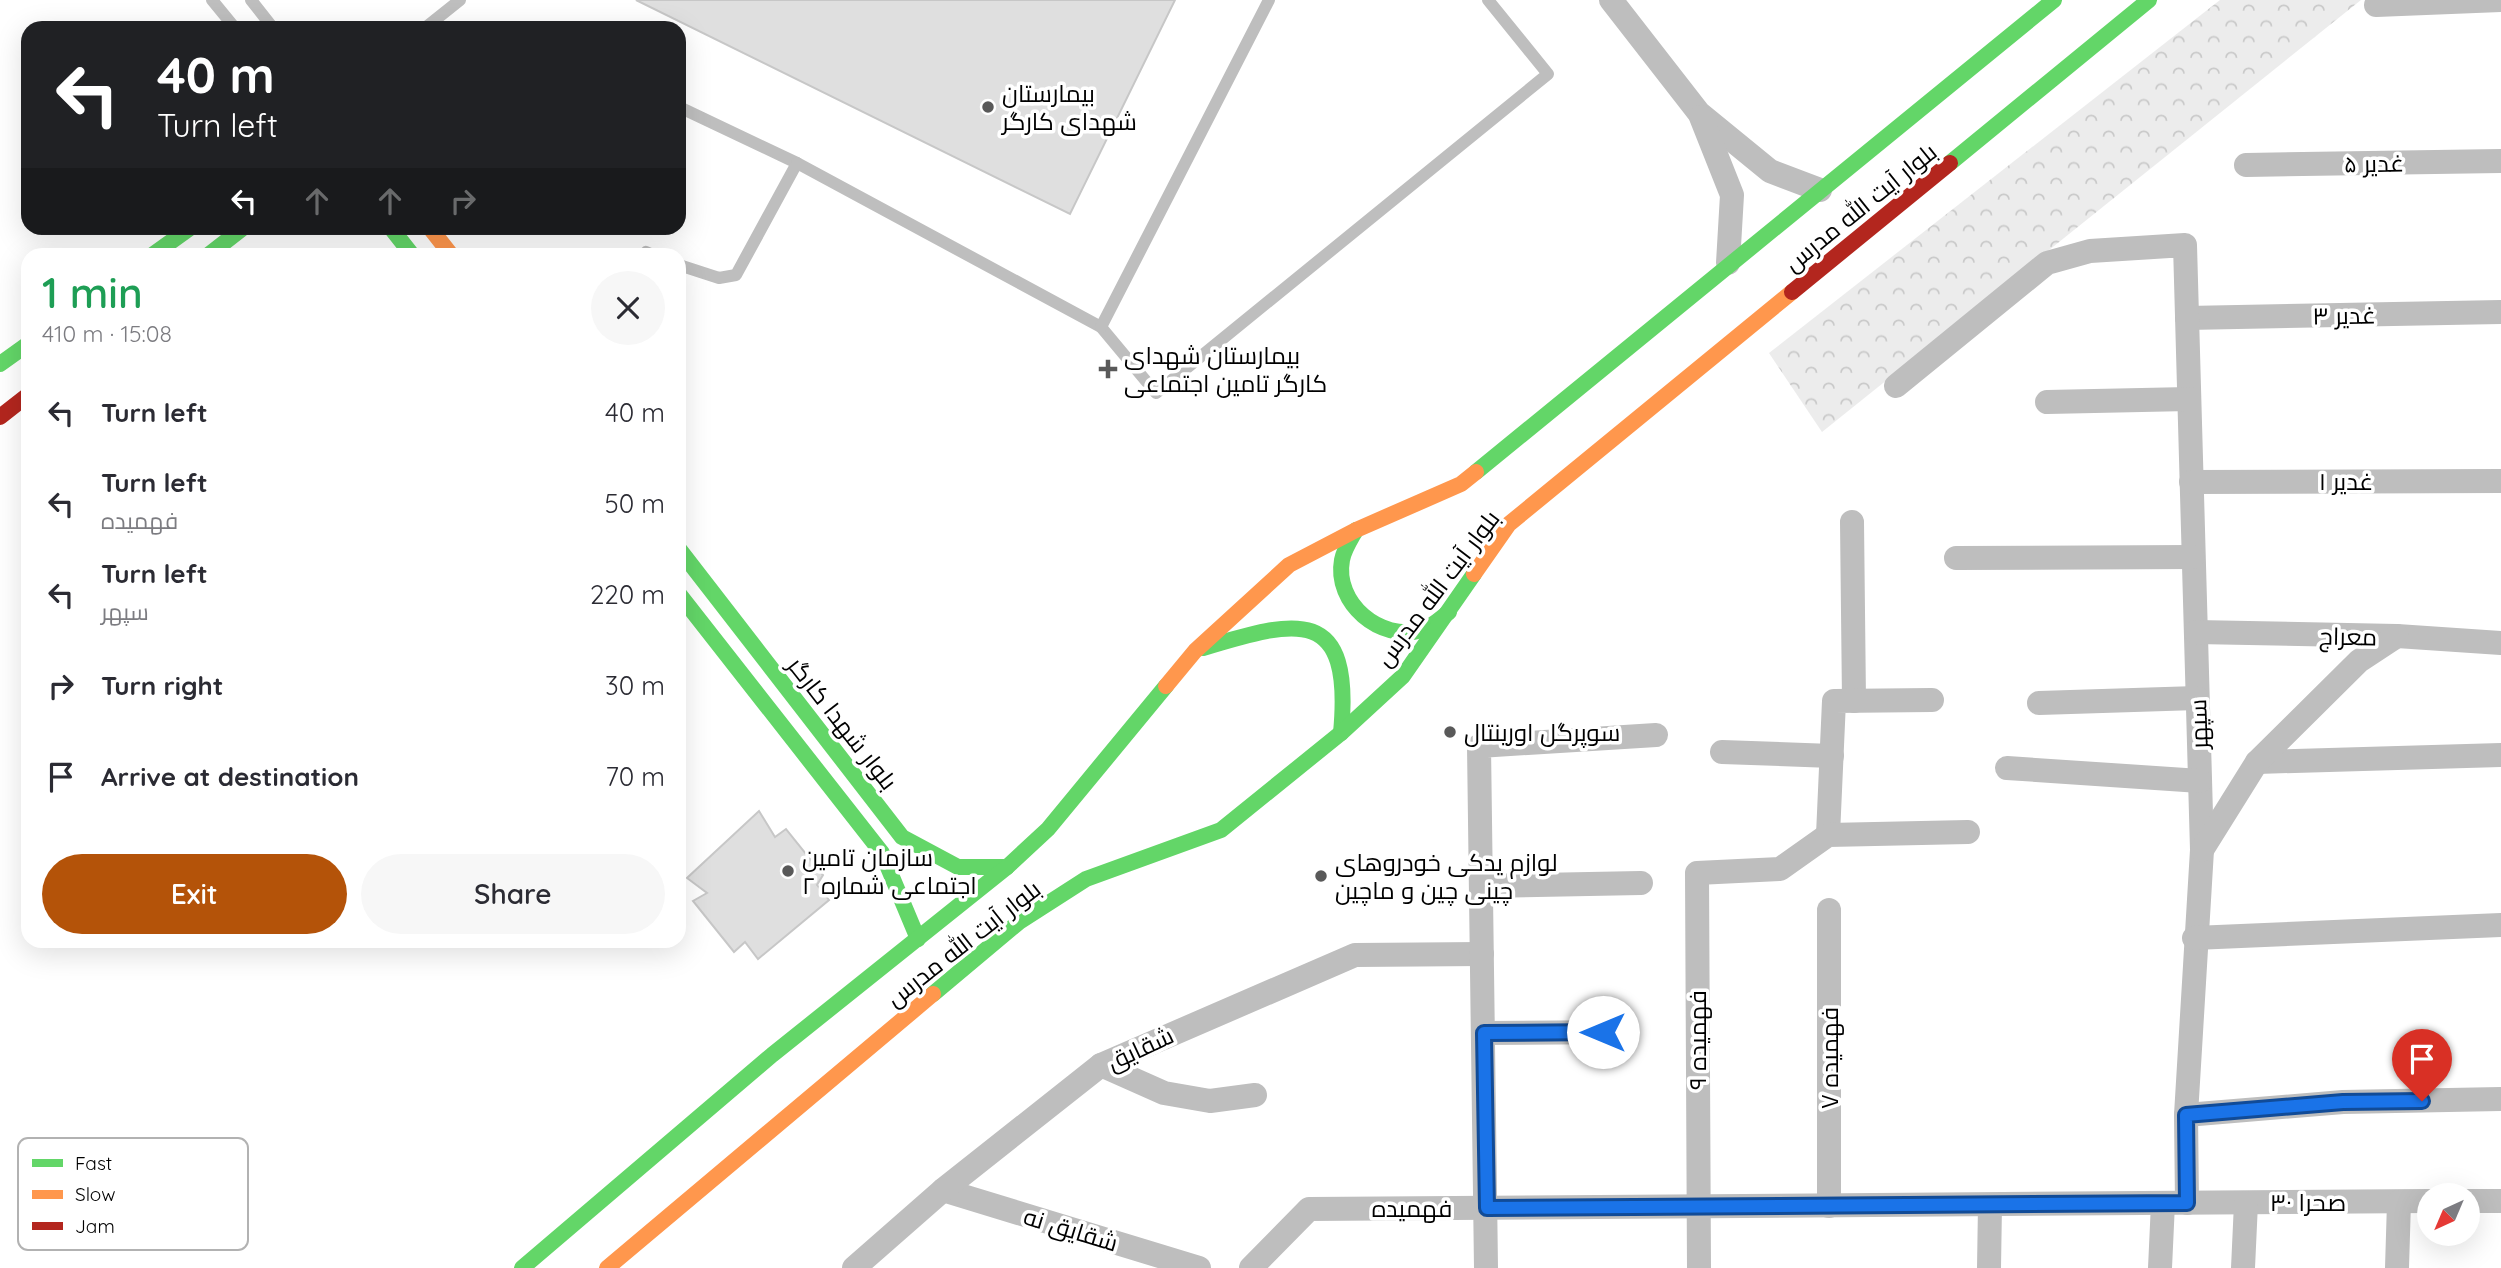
<!DOCTYPE html>
<html lang="en">
<head>
<meta charset="utf-8">
<style>
  :root { --surface:#fff; --page:#f7f7f7; --text:#2b2b33; --muted:#7c7c81; --accent:#b45309 }
  body { margin:0; font-family:Quicksand,Cairo,sans-serif; background:var(--page); color:var(--text); height:100vh; display:flex; flex-direction:column; font-size:26px; white-space:nowrap }
  * { box-sizing:border-box; margin:0 }
  p { font-size:23px; color:var(--muted) }
  .icon { flex:none; width:38px; height:38px; fill:none; stroke:currentColor; stroke-width:2; stroke-linecap:round; stroke-linejoin:round }
  .map { position:relative; flex:1; overflow:hidden }
  .side { position:absolute; left:21px; top:248px; width:665px; height:700px; display:flex; flex-direction:column; background:var(--surface); border-radius:21px; box-shadow:0 7px 28px #0002 }
  .side>* { flex:none }
  .banner { position:absolute; left:21px; top:21px; width:665px; height:214px; border-radius:21px; box-shadow:0 7px 28px #0002; background:#202124; color:#fff; overflow:hidden }
  .needle { width:46px; rotate:224deg }
  .controls { position:absolute; left:2417px; top:1183px; display:grid; gap:14px }
  .controls a { display:grid; place-items:center; width:63px; height:63px; border-radius:50%; background:var(--surface); box-shadow:0 7px 28px #0002; font-size:35px }
  .pin { position:absolute; display:grid; place-items:center; width:60px; height:60px; color:#fff; margin:-72px -30px; border-radius:50% 50% 50% 0; rotate:-45deg; box-shadow:0 0 7px #0007 }
  .pin .icon { rotate:45deg }
  .me { position:absolute; width:77px; margin:-38px; rotate:270deg; stroke-linejoin:round; filter:drop-shadow(0 0 5px #0008) }
  .turn { display:flex; align-items:center; gap:24px; height:147px; padding:0 21px; font-size:32px }
  .turn .icon { width:91px; height:91px; stroke-width:2.5 }
  .turn b { display:block; font-size:49px; line-height:60px }
  .lanes { display:flex; align-items:center; height:66px; padding:0 21px; background:#0003; justify-content:center; gap:35px; direction:ltr }
  .lanes .off { opacity:.35 }
  .round { display:grid; place-items:center; flex:none; width:74px; height:74px; border-radius:37px; background:var(--page) }
  .overview { display:flex; align-items:center; justify-content:space-between; height:119px; padding:0 21px }
  h1 { font-size:42px; font-weight:600; line-height:52px; color:#1e9e55 }
  .cta { display:flex; gap:14px; margin-top:auto; padding:14px 21px }
  .cta a { flex:1; height:80px; border-radius:42px; background:var(--accent); color:#fff; font-size:28px; font-weight:600; line-height:80px; text-align:center }
  .cta a+a { background:var(--page); color:var(--text) }
  ul { padding:0; list-style:none }
  li { display:flex; align-items:center; gap:21px; height:91px; padding:0 21px }
  li div { flex:1 }
  li b { display:block; font-size:26px }
  li em { font-style:normal }
  .map>svg:first-child { display:block }
  .forest { fill:url(#forest-crowns) }
  .building { fill:#dfdfdf; stroke:#c7c7c7; stroke-width:2 }
  .lines { fill:none; stroke-linecap:round; stroke-linejoin:round }
  .lane { stroke:#bebebe; stroke-width:12 }
  .street { stroke:#bebebe; stroke-width:24 }
  .fast { stroke:#63d668; stroke-width:16 }
  .slow { stroke:#ff974d; stroke-width:16 }
  .jam { stroke:#b3261e; stroke-width:16 }
  .route-casing { stroke:#114b97; stroke-width:18 }
  .route { stroke:#1a73e8; stroke-width:12 }
  .poi-dot { fill:#595959; stroke:#fff; stroke-width:2.5 }
  .labels { text-anchor:middle; dominant-baseline:central; stroke-width:7; stroke-linejoin:round; paint-order:stroke }
  .poi-label { font-size:24px; fill:#000; stroke:#fff; text-anchor:start }
  .street-label { font-size:24px; fill:#000; stroke:#fff }
  .key { fill:#fff; stroke:#b2b2b2; stroke-width:2 }
  .key-label { font-size:19px; fill:#000 }
</style>
</head>
<body>
<div class="map">
<svg width="2501" height="1268" viewBox="0 0 2501 1268">
  <defs>
    <pattern id="forest-crowns" width="20" height="18" patternUnits="userSpaceOnUse" patternTransform="scale(1.75)"><rect width="20" height="18" fill="#ececec"/><path d="M2 6a3 3 0 1 1 6 0M12 15a3 3 0 1 1 6 0" fill="none" stroke="#c9c9c9"/></pattern>
  </defs>
  <rect width="100%" height="100%" fill="#fff"/>
  <path class="forest" d="M2220,0H2361L1822,432L1769,353Z"/>
  <g class="building">
    <path d="M636,0H1175L1070,214Z"/>
    <path d="M759,811L775,837L786,829L823,875L817,885L829,900L758,959L745,942L734,952L693,901L707,893L687,878Z"/>
  </g>
  <g class="lines">
    <g class="lane">
      <path d="M212,0L235,28"/>
      <path d="M251,0L273,28"/>
      <path d="M425,28L460,0"/>
      <path d="M679,107L797,163L736,275L719,278L679,265"/>
      <path d="M797,163L1101,327L1156,393L1548,74L1488,0"/>
      <path d="M643,256L646,252L655,256"/>
      <path d="M1101,327L1269,0"/>
    </g>
    <g class="street">
      <path d="M1611,0L1699,113L1770,171L1820,190"/>
      <path d="M2376,5L2501,0"/>
      <path d="M1701,117L1732,195L1728,263"/>
      <path d="M2246,165L2501,161"/>
      <path d="M2187,318L2501,312"/>
      <path d="M1896,386L2047,263L2090,251L2185,245L2202,850L2186,1115L2187,1203"/>
      <path d="M2047,402L2189,399"/>
      <path d="M2191,482L2501,481"/>
      <path d="M1852,522L1854,701"/>
      <path d="M1956,558L2193,557"/>
      <path d="M2196,632L2397,636L2501,643"/>
      <path d="M2039,703L2197,698"/>
      <path d="M1722,752L1832,756"/>
      <path d="M2257,762L2501,755"/>
      <path d="M2007,768L2200,781"/>
      <path d="M1828,835L1834,701L1932,700"/>
      <path d="M2202,850L2257,762L2359,661L2397,636"/>
      <path d="M1481,886L1641,883"/>
      <path d="M2194,938L2501,925"/>
      <path d="M1484,1033L1626,1032"/>
      <path d="M1101,1065L1164,1093L1210,1101L1255,1095"/>
      <path d="M2186,1115L2343,1102L2501,1099"/>
      <path d="M943,1190L1199,1268"/>
      <path d="M2468,1201H2501"/>
      <path d="M1829,1206V910"/>
      <path d="M854,1268L943,1190L1101,1065L1355,955L1482,954"/>
      <path d="M1251,1268L1309,1209L2429,1201"/>
      <path d="M1486,1268L1479,746L1656,735"/>
      <path d="M1699,1268L1697,873L1780,869L1828,835L1968,832"/>
      <path d="M1989,1268L1990,1205"/>
      <path d="M2160,1268L2163,1203"/>
      <path d="M2243,1268L2246,1203"/>
      <path d="M2397,1268L2399,1202"/>
    </g>
    <g class="fast">
      <path d="M1950,163L2149,0"/>
      <path d="M391,228L413,256"/>
      <path d="M151,256L190,228"/>
      <path d="M207,256L243,228"/>
      <path d="M0,364L28,344"/>
      <path d="M1476,472L2054,0"/>
      <path d="M1356,530C1351,539 1344,549 1342,560C1334,603 1380,642 1422,630C1432,627 1441,618 1449,612"/>
      <path d="M679,549L902,837L958,867H1007"/>
      <path d="M679,594L882,853L918,939"/>
      <path d="M1203,648C1298,619 1353,605 1341,733"/>
      <path d="M933,994L1019,922L1086,879L1221,830L1341,733L1403,676L1474,574"/>
      <path d="M522,1268L772,1055L1007,867L1048,829L1166,686"/>
    </g>
    <g class="slow">
      <path d="M430,228L452,256"/>
      <path d="M1474,574L1509,524L1792,292"/>
      <path d="M1166,686L1195,651L1289,565L1356,530L1461,484L1476,472"/>
      <path d="M607,1268L933,994"/>
    </g>
    <g class="jam">
      <path d="M1792,292L1950,163"/>
      <path d="M0,417L28,395"/>
    </g>
  </g>
  <g class="lines">
    <defs>
      <path id="route" d="M1603,1032L1484,1033L1487,1208L2187,1203L2186,1115L2343,1102L2422,1101"/>
    </defs>
    <use href="#route" class="route-casing"/>
    <use href="#route" class="route"/>
  </g>
  <g class="poi-dot">
    <circle cx="988" cy="107" r="7"/>
    <path d="M1104.5 358.5h7v7h7v7h-7v7h-7v-7h-7v-7h7z"/>
    <circle cx="1450" cy="732" r="7"/>
    <circle cx="788" cy="871" r="7"/>
    <circle cx="1321" cy="876" r="7"/>
  </g>
  <g class="labels">
    <g class="poi-label">
      <text x="1002" y="93">بیمارستان<tspan x="1002" dy="28">شهدای کارگر</tspan></text>
      <text x="1124" y="355">بیمارستان شهدای<tspan x="1124" dy="28">کارگر تامین اجتماعی</tspan></text>
      <text x="1464" y="732">سوپرگل اورینتال</text>
      <text x="802" y="857">سازمان تامین<tspan x="802" dy="28">اجتماعی شماره ۲</tspan></text>
      <text x="1335" y="862">لوازم یدکی خودروهای<tspan x="1335" dy="28">چینی چین و ماچین</tspan></text>
    </g>
    <g class="street-label">
      <text transform="translate(2374 163) rotate(-1)">غدیر ۵</text>
      <text transform="translate(1860 207) rotate(-39)">بلوار آیت الله مدرس</text>
      <text transform="translate(2344 315) rotate(-1)">غدیر ۳</text>
      <text x="2346" y="481">غدیر ۱</text>
      <text transform="translate(1437 588) rotate(-53)">بلوار آیت الله مدرس</text>
      <text transform="translate(2348 636) rotate(1)">معراج</text>
      <text transform="translate(843 723) rotate(52)">بلوار شهدا کارگر</text>
      <text transform="translate(2198 724) rotate(-92)">سپهر</text>
      <text transform="translate(963 943) rotate(-38)">بلوار آیت الله مدرس</text>
      <text transform="translate(1697 1040) rotate(-90)">فهمیده ۹</text>
      <text transform="translate(1140 1048) rotate(-25)">شقایق</text>
      <text transform="translate(1829 1058) rotate(-90)">فهمیده ۷</text>
      <text x="2308" y="1202">صحرا ۳۰</text>
      <text x="1412" y="1208">فهمیده</text>
      <text transform="translate(1071 1229) rotate(17)">شقایق نه</text>
    </g>
  </g>
  <rect x="18" y="1138" width="230" height="112" rx="10" class="key"/>
  <rect x="32" y="1159" width="31" height="8" fill="#63d668"/>
  <rect x="32" y="1190" width="31" height="9" fill="#ff974d"/>
  <rect x="32" y="1222" width="31" height="8" fill="#b3261e"/>
  <g class="key-label">
    <text x="75" y="1170">Fast</text>
    <text x="75" y="1201">Slow</text>
    <text x="75" y="1233">Jam</text>
  </g>
</svg>
<div class="controls">
<a><svg class="needle" viewBox="-14 -14 28 28"><path d="M0-13l5 13h-10z" fill="#e53935"/><path d="M0 13l5-13h-10z" fill="#7c7c81"/></svg></a>
</div>
<div class="pin" style="left:2422px;top:1101px;background:#d93025"><svg class="icon" aria-label="arrive" viewBox="0 0 24 24"><path d="M6 21V4h12l-3 4 3 4H6"/></svg></div>
<svg class="me" style="left:1603px;top:1032px" viewBox="-20 -20 40 40"><circle r="19" fill="#fff"/><path d="M0-13L10 11 0 6-10 11z" fill="#1a73e8"/></svg>
<div class="banner">
<div class="turn"><svg class="icon" aria-label="left" viewBox="0 0 24 24"><path d="M17 20v-9H6M10 6l-5 5 5 5"/></svg><div><b>40 m</b>Turn left</div></div>
<div class="lanes"><svg class="icon" aria-label="left" viewBox="0 0 24 24"><path d="M17 20v-9H6M10 6l-5 5 5 5"/></svg><svg class="icon off" aria-label="ahead" viewBox="0 0 24 24"><path d="M12 20V5M6 11l6-6 6 6"/></svg><svg class="icon off" aria-label="ahead" viewBox="0 0 24 24"><path d="M12 20V5M6 11l6-6 6 6"/></svg><svg class="icon off" aria-label="right" viewBox="0 0 24 24"><path d="M7 20v-9h11M14 6l5 5-5 5"/></svg></div>
</div>
<section class="side">
<div class="overview"><div><h1>1 min</h1><p>410 m · 15:08</p></div><a class="round"><svg class="icon" aria-label="close" viewBox="0 0 24 24"><path d="M6 6l12 12M18 6L6 18"/></svg></a></div>
<ul>
<li><svg class="icon" aria-label="left" viewBox="0 0 24 24"><path d="M17 20v-9H6M10 6l-5 5 5 5"/></svg><div><b>Turn left</b></div><em>40 m</em></li>
<li><svg class="icon" aria-label="left" viewBox="0 0 24 24"><path d="M17 20v-9H6M10 6l-5 5 5 5"/></svg><div><b>Turn left</b><p>فهمیده</p></div><em>50 m</em></li>
<li><svg class="icon" aria-label="left" viewBox="0 0 24 24"><path d="M17 20v-9H6M10 6l-5 5 5 5"/></svg><div><b>Turn left</b><p>سپهر</p></div><em>220 m</em></li>
<li><svg class="icon" aria-label="right" viewBox="0 0 24 24"><path d="M7 20v-9h11M14 6l5 5-5 5"/></svg><div><b>Turn right</b></div><em>30 m</em></li>
<li><svg class="icon" aria-label="arrive" viewBox="0 0 24 24"><path d="M6 21V4h12l-3 4 3 4H6"/></svg><div><b>Arrive at destination</b></div><em>70 m</em></li>
</ul>
<div class="cta"><a>Exit</a><a>Share</a></div>
</section>
</div>
</body>
</html>
